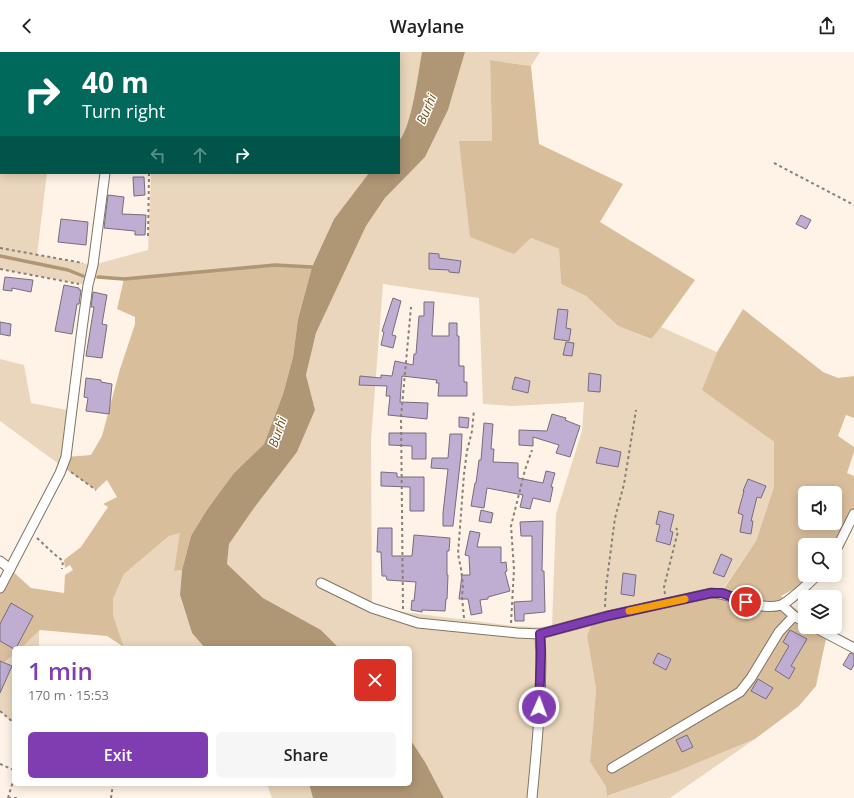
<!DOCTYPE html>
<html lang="en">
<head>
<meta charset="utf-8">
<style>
  :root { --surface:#fff; --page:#f6f6f6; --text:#202124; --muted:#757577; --accent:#803db2 }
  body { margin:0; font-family:"Open Sans",sans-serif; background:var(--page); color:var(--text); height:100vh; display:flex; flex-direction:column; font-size:15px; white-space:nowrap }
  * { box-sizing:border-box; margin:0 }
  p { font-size:13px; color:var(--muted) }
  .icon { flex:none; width:22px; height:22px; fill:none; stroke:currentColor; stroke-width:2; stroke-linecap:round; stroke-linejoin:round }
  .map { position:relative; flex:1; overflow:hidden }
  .side { position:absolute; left:12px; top:594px; width:400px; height:140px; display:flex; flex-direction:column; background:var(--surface); border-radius:6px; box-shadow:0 2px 10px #0003 }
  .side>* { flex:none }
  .guide { position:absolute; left:0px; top:0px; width:400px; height:122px; box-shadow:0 2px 10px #0003; background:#00695c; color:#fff; overflow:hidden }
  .fabs { position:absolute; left:798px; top:434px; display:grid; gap:8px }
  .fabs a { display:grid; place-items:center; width:44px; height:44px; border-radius:6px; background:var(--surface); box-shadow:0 2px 10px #0003; font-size:20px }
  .pin { position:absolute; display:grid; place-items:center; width:34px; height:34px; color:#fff; margin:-17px; border:2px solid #fff; border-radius:50%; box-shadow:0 1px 4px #0007 }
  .me { position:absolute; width:44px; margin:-22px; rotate:2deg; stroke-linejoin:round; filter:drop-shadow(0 0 3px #0008) }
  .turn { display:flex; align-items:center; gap:14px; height:84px; padding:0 16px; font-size:18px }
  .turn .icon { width:52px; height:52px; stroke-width:2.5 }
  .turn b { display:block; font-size:28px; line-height:34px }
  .lanes { display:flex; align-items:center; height:38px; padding:0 16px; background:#0003; justify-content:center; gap:20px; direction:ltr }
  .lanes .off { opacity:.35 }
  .round { display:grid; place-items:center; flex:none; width:42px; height:42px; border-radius:6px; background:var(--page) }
  .headline { display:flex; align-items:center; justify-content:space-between; height:68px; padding:0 16px }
  h1 { font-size:24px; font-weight:600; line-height:30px; color:var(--accent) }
  .action { display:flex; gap:8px; margin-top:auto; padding:8px 16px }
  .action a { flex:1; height:46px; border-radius:6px; background:var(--accent); color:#fff; font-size:16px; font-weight:600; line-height:46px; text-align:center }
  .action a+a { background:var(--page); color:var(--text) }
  header { display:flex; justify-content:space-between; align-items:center; height:52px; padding:0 16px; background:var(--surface); font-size:18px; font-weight:600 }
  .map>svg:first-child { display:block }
  .green { fill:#ead6bc; fill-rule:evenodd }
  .forest { fill:#d9be9c; fill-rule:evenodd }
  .water { fill:#af9675 }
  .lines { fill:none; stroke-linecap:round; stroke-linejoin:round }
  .stream { stroke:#af9675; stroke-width:3.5 }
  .building { fill:#c0aed2; stroke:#756d7d }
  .minor-casing { stroke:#807465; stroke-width:11 }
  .path { stroke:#888077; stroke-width:2; stroke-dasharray:3 3; stroke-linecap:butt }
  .minor { stroke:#fff; stroke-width:9 }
  .route-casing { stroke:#532874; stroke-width:10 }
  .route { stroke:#803db2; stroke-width:7 }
  .slow { stroke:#f59e0b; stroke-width:7 }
  .labels { text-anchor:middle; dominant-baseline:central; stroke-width:3; stroke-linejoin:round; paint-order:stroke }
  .water-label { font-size:13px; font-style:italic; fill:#734f17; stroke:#fff }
</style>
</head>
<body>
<header><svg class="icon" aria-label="back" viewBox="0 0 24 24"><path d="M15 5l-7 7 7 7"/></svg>Waylane<svg class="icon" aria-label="share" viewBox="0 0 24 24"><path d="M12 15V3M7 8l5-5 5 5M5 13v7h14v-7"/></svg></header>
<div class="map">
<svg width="854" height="746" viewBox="0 0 854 746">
  <rect width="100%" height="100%" fill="#fef3e6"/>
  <g class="green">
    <path d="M150,0H422C418,21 412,74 399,89V1Z"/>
    <path d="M465,0H540L531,14L490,8L492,89H460L531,186L559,197L561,232L586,244L618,274L650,287L661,275L717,300L703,338L774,390V435L756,489L723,537H711L677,543L604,561L587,584L596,637L590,710L606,735L608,744L676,720L755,687L670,746H444L425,710L410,687V596H339L321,578L263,546L227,512L229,492L254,456L297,400L315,358L306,323L316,281L366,174L385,146L425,105L448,58ZM383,232L479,246L483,352L513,354L584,350L582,379L556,462L552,574L537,575L514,574L372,556L371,388Z"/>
    <path d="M0,55L1,121H47L37,203L93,213L148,198L151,121H369L334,167L312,215L275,213L124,227L99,225L88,233L0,217Z"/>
    <path d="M0,307L24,313L31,351L72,359L63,415L0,369Z"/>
    <path d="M181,480L174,519L182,518L180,544L192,581L205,596H126L124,595L113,563V547L124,522L169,484Z"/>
    <path d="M39,578V596H21Z"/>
    <path d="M14,602V671L0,659V614Z"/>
    <path d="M267,732H309L313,746H272Z"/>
  </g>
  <g class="forest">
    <path d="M490,8L531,14L539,92L623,132L600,170L695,228L661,275L651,287L618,274L586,244L561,232L559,197L531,186L514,202L470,185L459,89H492Z"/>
    <path d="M275,213L312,215L298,267L293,305L283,342L264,392L234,421L191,484L182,518L174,519L180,481L169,484L124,522L113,547V563L124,595L107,584L40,578L21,596H14V602L0,614V536L10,517L31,536L64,541L65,523L73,518L70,513L65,516L64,508L81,495L108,455L103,452L117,445L107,428L96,438L63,415L66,405L91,403L102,384L120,317L135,272V265L117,257L124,227Z"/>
    <path d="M743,257L823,320L838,326L854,324V366L846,363L838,384L854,395V400L847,421L854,424V458L835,493H805V523H815L811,528L781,544L805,565V575H818L827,582L816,634L799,654L755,687L676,720L607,744L606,735L590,710L596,637L587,584L595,563L697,539L711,537L723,538L756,489L774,435V390L702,338L717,300ZM805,441H835V471H805Z"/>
  </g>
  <g class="water">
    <path d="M244,0H346L243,1Z"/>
    <path d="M422,0H465L448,58L425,105L385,146L366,174L316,281L306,323L315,358L297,400L254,456L229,492L227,512L263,546L321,578L339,596H205L192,581L180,543L182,518L191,484L207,458L234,421L264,392L283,342L293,305L298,267L312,215L334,167L369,121H399V89C412,74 418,21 422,0Z"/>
    <path d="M410,687L425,710L444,746H313L309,732H410Z"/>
  </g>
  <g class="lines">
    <g class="stream">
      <path d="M0,204L68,218L83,224"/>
      <path d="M98,225L124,227L275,213L312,215L316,217"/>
    </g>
  </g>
  <g class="building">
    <path d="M133,125H144L145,143L134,144Z"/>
    <path d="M108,143L124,145L122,162L146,163L145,183H135V179L104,176Z"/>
    <path d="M801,163L811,168L806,177L796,172Z"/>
    <path d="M61,167L88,170L86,193L58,190Z"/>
    <path d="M429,201L439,202V206L461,209L459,221L449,220V218L429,217Z"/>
    <path d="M5,225L33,228L31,240L12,236V239L3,238Z"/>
    <path d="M64,233L79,236V238H81L79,252H77L72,282L55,279Z"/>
    <path d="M93,240L107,243L102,272L107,273L102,306L86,304L94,255H91Z"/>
    <path d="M393,246L401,249L392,283L396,284L393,296L381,293L384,280L382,279Z"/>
    <path d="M424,250H434L432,284H449V271H457V284H459V314H464V330H467V344H438L439,331H436L437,328L402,324L400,350L428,351L427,367L388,363L390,344H386L387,334L359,333L360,324L381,326V323L392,324L395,309L413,313L414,302H416L419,264H424Z"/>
    <path d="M558,257L568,258L566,276L571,277L569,289L554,287Z"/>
    <path d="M0,270L11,272L10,284L0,282Z"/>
    <path d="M566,290L574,291L572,304L563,303Z"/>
    <path d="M589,321L601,323L600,340L588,339Z"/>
    <path d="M515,325L530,329L528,341L512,337Z"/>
    <path d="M86,326L101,328V330L112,332L109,362L86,359L88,346L84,345Z"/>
    <path d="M552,362L566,366L565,368L580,374L570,405L556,401L559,393L533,385V394L519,393V378L547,379Z"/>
    <path d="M459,365L469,366L468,376L459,375Z"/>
    <path d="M484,371L493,372L491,397H494L493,410L518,411V426L543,431L546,419L555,421L551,435H553L550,450L533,446L530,457L520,455L523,443L487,436L484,456L471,454L475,431H476L479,408H481Z"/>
    <path d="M389,381H426V407H412V394L389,393Z"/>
    <path d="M450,382H462L461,403L453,474H443V461L448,417L431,416L432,406H448Z"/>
    <path d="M600,395L621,400L618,415L596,411Z"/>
    <path d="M381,420L397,421V425H424V459H410V435L381,434Z"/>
    <path d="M748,427L766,434L761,446L757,445L751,469H753L751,482L740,480L743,463L738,461L744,439H743Z"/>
    <path d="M481,458L493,461L491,471L479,469Z"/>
    <path d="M659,459L674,463L670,479L673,480L670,493L656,489L660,473L656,472Z"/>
    <path d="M543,469L542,519H544L545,560L524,562V569H515L514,550L532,549V484H521L520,470Z"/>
    <path d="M378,476H392V504H412L414,483L450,486L449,499H447V523H448L447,547H446L445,559L422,558V560L411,558L412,548L414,549L416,530L387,528L386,524H382L381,500H377Z"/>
    <path d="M470,479L480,481L477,495H501V511L506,510L507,519L505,520L510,539L488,545V547L480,548L482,561L471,563L468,547H459L462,523H470L469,504L465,503Z"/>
    <path d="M721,502L732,507L724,525L713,521Z"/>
    <path d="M623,521L636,523L634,544L621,542Z"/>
    <path d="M11,551L33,564L16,596L14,597L0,589V572Z"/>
    <path d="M790,578L807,587L791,614L795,616L789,627L775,618L789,594L783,590Z"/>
    <path d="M658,601L671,607L666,618L653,611Z"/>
    <path d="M850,601L854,602V613L851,618L843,613Z"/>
    <path d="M0,609L12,614L0,641Z"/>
    <path d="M758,627L773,636L766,647L751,639Z"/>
    <path d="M687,683L693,695L682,700L676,688Z"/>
  </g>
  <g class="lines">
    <defs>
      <g id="minor">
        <path d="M835,500L854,462"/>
        <path d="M0,509L10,517"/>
        <path d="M321,531L372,556L418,571L517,581L540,582L607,564L711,541C723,541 732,545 744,549C755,553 769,557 781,553C787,551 812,529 817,523"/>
        <path d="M0,536L60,421L66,405L82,277L88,233L93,213L105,121"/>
        <path d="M782,553L794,564L805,570"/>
        <path d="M814,575L854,596"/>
        <path d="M612,716L740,640L751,626L779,580L794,564"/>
        <path d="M532,746C537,692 543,636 540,582"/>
      </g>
    </defs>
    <use href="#minor" class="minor-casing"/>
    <g class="path">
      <path d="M49,0V1"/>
      <path d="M99,0L100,1"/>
      <path d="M0,55H1"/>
      <path d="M774,111L854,153"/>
      <path d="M148,184L149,121"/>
      <path d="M0,196L83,211"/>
      <path d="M0,217L79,232"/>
      <path d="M71,420L96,438"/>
      <path d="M37,486L53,501L63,509L62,517"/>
      <path d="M665,542L664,535L678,479L676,476"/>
      <path d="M605,555L606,535L615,466L624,432L636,358"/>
      <path d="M403,557L401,365L411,255"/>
      <path d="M464,566L462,545L463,533L461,517L458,502L464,422L467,399L472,379L474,358"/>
      <path d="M511,571L514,517L511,474L525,418L532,398"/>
      <path d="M0,659L14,671"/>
      <path d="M0,712L14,718"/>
      <path d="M8,746L14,726"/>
      <path d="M8,746H17"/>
      <path d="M111,746L113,732"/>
    </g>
    <use href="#minor" class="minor"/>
  </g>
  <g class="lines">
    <defs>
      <path id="route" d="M539,655L541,600L540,582L607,564L711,541H722L746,550"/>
    </defs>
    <use href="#route" class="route-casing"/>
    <use href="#route" class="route"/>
    <path class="slow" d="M629,559L685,547"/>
  </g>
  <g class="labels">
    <g class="water-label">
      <text transform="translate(426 57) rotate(-67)">Burhi</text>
      <text transform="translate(277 380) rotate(-71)">Burhi</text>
    </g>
  </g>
</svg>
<div class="fabs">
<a><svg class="icon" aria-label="sound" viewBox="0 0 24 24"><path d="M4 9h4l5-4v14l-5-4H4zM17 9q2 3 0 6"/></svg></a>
<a><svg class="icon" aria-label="search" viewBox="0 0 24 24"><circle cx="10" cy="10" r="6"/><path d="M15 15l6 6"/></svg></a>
<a><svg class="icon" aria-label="layers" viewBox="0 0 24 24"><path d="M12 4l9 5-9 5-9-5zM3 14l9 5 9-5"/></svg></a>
</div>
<div class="pin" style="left:746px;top:550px;background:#d93025"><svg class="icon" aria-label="arrive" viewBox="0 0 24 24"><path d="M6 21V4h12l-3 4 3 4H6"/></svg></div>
<svg class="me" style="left:539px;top:655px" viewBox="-20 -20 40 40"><circle r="17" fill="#803db2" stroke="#fff" stroke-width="3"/><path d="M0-11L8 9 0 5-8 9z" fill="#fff"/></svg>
<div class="guide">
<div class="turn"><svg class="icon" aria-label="right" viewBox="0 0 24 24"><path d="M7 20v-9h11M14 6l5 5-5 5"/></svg><div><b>40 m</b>Turn right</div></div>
<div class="lanes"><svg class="icon off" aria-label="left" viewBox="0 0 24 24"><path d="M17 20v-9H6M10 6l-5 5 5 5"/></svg><svg class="icon off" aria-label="ahead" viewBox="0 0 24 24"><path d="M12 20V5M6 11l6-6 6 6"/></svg><svg class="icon" aria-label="right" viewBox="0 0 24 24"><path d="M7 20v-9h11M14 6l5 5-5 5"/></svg></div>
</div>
<section class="side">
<div class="headline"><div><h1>1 min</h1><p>170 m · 15:53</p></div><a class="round" style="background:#d93025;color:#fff"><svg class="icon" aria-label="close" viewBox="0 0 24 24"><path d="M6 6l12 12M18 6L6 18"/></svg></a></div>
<div class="action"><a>Exit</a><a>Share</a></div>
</section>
</div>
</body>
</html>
